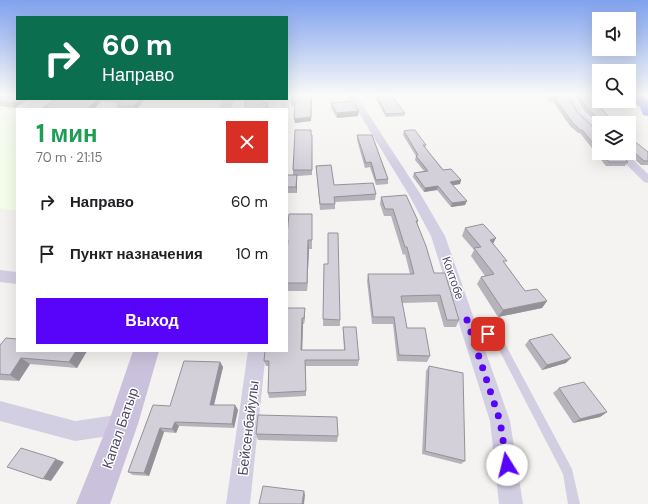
<!DOCTYPE html>
<html lang="ru">
<head>
<meta charset="utf-8">
<style>
  :root { --surface:#fff; --page:#f6f6f6; --text:#202124; --muted:#757577; --accent:#5804fb }
  body { margin:0; font-family:"DM Sans",sans-serif; background:var(--page); color:var(--text); height:100vh; display:flex; flex-direction:column; font-size:15px; white-space:nowrap }
  * { box-sizing:border-box; margin:0 }
  p { font-size:13px; color:var(--muted) }
  .icon { flex:none; width:22px; height:22px; fill:none; stroke:currentColor; stroke-width:2; stroke-linecap:round; stroke-linejoin:round }
  .map { position:relative; flex:1; overflow:hidden }
  .details { position:absolute; left:16px; top:108px; width:272px; height:244px; display:flex; flex-direction:column; background:var(--surface); border-radius:0px; box-shadow:0 4px 16px #0002 }
  .details>* { flex:none }
  .top-card { position:absolute; left:16px; top:16px; width:272px; height:84px; border-radius:0px; box-shadow:0 4px 16px #0002; background:#0b6e4f; color:#fff; overflow:hidden }
  .tools { position:absolute; left:592px; top:12px; display:grid; gap:8px }
  .tools a { display:grid; place-items:center; width:44px; height:44px; border-radius:0px; background:var(--surface); box-shadow:0 4px 16px #0002; font-size:20px }
  .pin { position:absolute; display:grid; place-items:center; width:34px; height:34px; color:#fff; margin:-17px; border-radius:8px; box-shadow:0 2px 6px #0006 }
  .me { position:absolute; width:44px; margin:-22px; rotate:351deg; stroke-linejoin:round; filter:drop-shadow(0 0 3px #0008) }
  .turn { display:flex; align-items:center; gap:14px; height:84px; padding:0 20px; font-size:18px }
  .turn .icon { width:52px; height:52px; stroke-width:2.5 }
  .turn b { display:block; font-size:28px; line-height:34px }
  .round { display:grid; place-items:center; flex:none; width:42px; height:42px; border-radius:0px; background:var(--page) }
  .summary { display:flex; align-items:center; justify-content:space-between; height:68px; padding:0 20px }
  h1 { font-size:24px; font-weight:800; line-height:30px; color:#1e9e55 }
  .cta { display:flex; gap:8px; margin-top:auto; padding:8px 20px }
  .cta a { flex:1; height:46px; border-radius:0px; background:var(--accent); color:#fff; font-size:16px; font-weight:800; line-height:46px; text-align:center }
  ul { padding:0; list-style:none }
  li { display:flex; align-items:center; gap:12px; height:52px; padding:0 20px }
  li div { flex:1 }
  li b { display:block; font-size:15px }
  li em { font-style:normal }
  .map>svg:first-child { display:block }
  .commercial { fill:#f5feeb }
  .lines { fill:none; stroke-linecap:round; stroke-linejoin:round }
  .river { fill:#8486f7; fill-rule:evenodd }
  .lane { fill:#d3cfe2; fill-rule:evenodd }
  .street { fill:#d3cfe2; fill-rule:evenodd }
  .secondary { fill:#cac2dc; fill-rule:evenodd }
  .wall { fill:#b6b3bb }
  .shaded-wall { fill:#949299 }
  .building { fill:#d4d0da; stroke:#949299 }
  .route { stroke:#5804fb; stroke-width:7; stroke-dasharray:0 12.6 }
  .labels { text-anchor:middle; dominant-baseline:central; stroke-width:3; stroke-linejoin:round; paint-order:stroke }
  .street-label { font-size:12px; fill:#4d4761; stroke:#fff }
  .near-street-label { font-size:14px; fill:#4d4761; stroke:#fff }
</style>
</head>
<body>
<div class="map">
<svg width="648" height="504" viewBox="0 0 648 504">
  <rect width="100%" height="100%" fill="#f4f3f1"/>
  <path class="commercial" d="M6,109L17,110V211L0,208V112Z"/>
  <g class="lines">
    <path class="river" d="M629,95H639L648,100V116L643,115L640,107L629,100Z"/>
    <path class="lane" d="M469,317L502,338L572,469L580,504H568L563,474L496,344L466,324L465,321L466,318Z"/>
    <g class="street">
      <path d="M348,95H356L421,195L445,236L510,421L523,504H499L490,421L431,236L409,195Z"/>
      <path d="M564,95H572L583,112L599,127V135L596,134L577,116Z"/>
      <path d="M287,97L289,99V109L287,111V109H281V99H287Z"/>
      <path d="M615,153H626L648,174V183L644,182Z"/>
      <path d="M0,270L17,272V284L0,282Z"/>
      <path d="M248,351H266L250,504H226Z"/>
      <path d="M0,401L75,421L123,414L130,417L133,424L130,431L123,434L75,441L0,421Z"/>
    </g>
    <g class="secondary">
      <path d="M222,99H234L231,109H219Z"/>
      <path d="M133,351H159L138,424L110,504H76L108,424Z"/>
    </g>
  </g>
  <g class="wall">
    <path d="M0,95H17L15,108L0,106Z"/>
    <path d="M312,95L311,121L295,123V106H291V102Z"/>
    <path d="M376,95L405,113L404,116L386,117L375,98Z"/>
    <path d="M546,95H567L578,113L597,131L599,132V153H619L628,162L625,166H606L580,133H578L570,126L553,102L549,101Z"/>
    <path d="M574,95H599L616,101L613,105L600,108L615,123H599V125L584,111Z"/>
    <path d="M56,99H145L137,109H118L117,106L120,103L101,101L94,109H43V108Z"/>
    <path d="M331,103L358,116L337,118L331,108Z"/>
    <path d="M404,131L426,145L425,148L443,170L461,180L460,184L453,185L465,205L451,207L437,190L424,192L413,177L414,173L424,171L415,160L416,156L403,135Z"/>
    <path d="M311,135H312V175L297,176V193H287V175H293V170Z"/>
    <path d="M357,135L388,179V184L376,185L370,167L365,168L357,140Z"/>
    <path d="M629,137L648,152V165H641L628,153H629Z"/>
    <path d="M316,166L334,185L376,194L375,200L335,202V209L320,210Z"/>
    <path d="M381,197L418,221L417,224L434,273L459,320L456,327H444L437,302L402,303L407,328L430,356L427,362L397,361L393,324H372L367,281L368,274H410L405,254L403,255L391,216H384L380,204Z"/>
    <path d="M312,214V249H309L307,291H287V235Z"/>
    <path d="M465,228L493,244L505,264L525,291L547,301L542,308L498,317L477,284L481,277L485,276L471,256L474,250L462,236Z"/>
    <path d="M324,264L340,320V326H323Z"/>
    <path d="M305,308V314L304,324H303L302,350H344L343,333V327L359,360L358,366H306V396L269,398L268,393L269,366H266L264,361L287,351Z"/>
    <path d="M529,340L566,363L542,370L525,345Z"/>
    <path d="M0,345L17,351H87L77,368L30,364L19,381L0,380Z"/>
    <path d="M220,362L223,367L214,405H235L238,410L234,428L179,426L176,433L164,432L149,476L133,475L128,472L170,406Z"/>
    <path d="M429,366L465,461L461,464L422,454L426,371Z"/>
    <path d="M559,388L607,412L600,417L573,423L553,393Z"/>
    <path d="M256,434L338,436L337,442L258,440Z"/>
  </g>
  <g class="shaded-wall">
    <path d="M312,95L311,121L295,123L294,119Z"/>
    <path d="M19,99H29L15,108L12,103Z"/>
    <path d="M97,99H100L101,101L94,109H88Z"/>
    <path d="M140,99H145L137,109H136L134,106Z"/>
    <path d="M616,101L613,105L596,109L598,105Z"/>
    <path d="M359,111L358,116L337,118V113Z"/>
    <path d="M297,175V193L296,187Z"/>
    <path d="M461,180L460,184L449,186L450,182Z"/>
    <path d="M438,186L437,190L424,192L425,188Z"/>
    <path d="M467,201L465,205L451,207L452,203Z"/>
    <path d="M496,238L492,246L490,240Z"/>
    <path d="M308,240L309,249L307,291V283Z"/>
    <path d="M547,301L542,308L498,317L503,310Z"/>
    <path d="M305,308V314L304,324V318Z"/>
    <path d="M302,318L303,324L302,356L301,350Z"/>
    <path d="M76,351H87L77,368L69,362Z"/>
    <path d="M21,358L30,364L19,381L10,375Z"/>
    <path d="M571,358L566,363L542,370L547,365Z"/>
    <path d="M220,362L223,367L213,409L210,405Z"/>
    <path d="M235,405L238,410L234,428L232,424Z"/>
    <path d="M607,412L600,417L573,423L580,419Z"/>
    <path d="M175,422L179,426L176,433L172,429Z"/>
    <path d="M160,428L164,432L149,476L144,473Z"/>
    <path d="M56,459L64,462L51,481L43,479Z"/>
    <path d="M304,491L305,495L304,504H302Z"/>
  </g>
  <g class="building">
    <path d="M0,95H17V99H19L12,103L0,102Z"/>
    <path d="M292,95H311V117L294,119L295,102H291Z"/>
    <path d="M376,95H391L405,113L386,114Z"/>
    <path d="M549,95H567L578,113L597,131L599,132V150L582,130H580L572,122L555,98H550Z"/>
    <path d="M578,95H599V101H616L598,105L615,123H602V122L586,107Z"/>
    <path d="M56,99H97L88,109L43,108Z"/>
    <path d="M123,99H140L134,106H117Z"/>
    <path d="M246,99H262V103H268L267,109H245Z"/>
    <path d="M352,101L359,111L337,113L331,103Z"/>
    <path d="M295,130H311V135H312V170H293Z"/>
    <path d="M410,130H415L426,145H423L443,170L451,169L461,180L450,182L467,201L452,203L438,186L425,188L414,173L428,171L416,156L418,155L404,131Z"/>
    <path d="M357,135H372L388,179L376,180L371,162L366,163Z"/>
    <path d="M629,137L648,152V161H644L629,148Z"/>
    <path d="M601,153H619L628,162H609Z"/>
    <path d="M331,165L334,185L373,183L376,194L334,197L335,204H320L316,166Z"/>
    <path d="M287,175H297L296,187H287Z"/>
    <path d="M406,195L418,221H416L426,246L434,273H445L459,320H447L440,295L401,296L407,328H425L430,356L399,355L394,317H373L368,274H414L407,247H405L393,209H385L381,197Z"/>
    <path d="M289,214H312V240H308L307,283H287V252L288,240H287V235Z"/>
    <path d="M483,224L496,238L490,240L507,261H503L525,291L537,289L547,301L503,310L481,277L494,274L474,248L481,247L465,228Z"/>
    <path d="M328,233H338L340,320L323,319L324,264H328Z"/>
    <path d="M287,308H305L304,318H302L301,350H345L343,327H356L359,360H305L306,391L268,393L269,361H264L265,351H287Z"/>
    <path d="M552,334L571,358L547,365L529,340Z"/>
    <path d="M6,338L17,339V351H76L69,362L21,358L10,375L0,374V345Z"/>
    <path d="M184,361L220,362L210,405H235L232,424L175,422L172,429L160,428L144,473L128,472L153,405L170,406Z"/>
    <path d="M429,366L463,373L465,461L425,451Z"/>
    <path d="M584,382L607,412L580,419L559,388Z"/>
    <path d="M258,415L337,417L338,436L256,434Z"/>
    <path d="M21,448L56,459L43,479L7,467Z"/>
    <path d="M263,486L304,491L302,504H259Z"/>
  </g>
  <linearGradient id="sky" x2="0" y2="1"><stop stop-color="#80a2ee"/><stop offset="0.57" stop-color="#fafaf9"/><stop offset="1" stop-color="#fafaf9" stop-opacity="0"/></linearGradient>
  <rect width="648" height="166" fill="url(#sky)"/>
  <g class="lines">
    <path class="route" d="M488,334L467,320L500,421L507,465"/>
  </g>
  <g class="labels">
    <g class="street-label">
      <text transform="translate(453 278) rotate(71)">Коктобе</text>
    </g>
    <g class="near-street-label">
      <text transform="translate(120 428) rotate(-71)">Капал Батыр</text>
      <text transform="translate(248 428) rotate(-83)">Бейсенбайулы</text>
    </g>
  </g>
</svg>
<div class="tools">
<a><svg class="icon" aria-label="sound" viewBox="0 0 24 24"><path d="M4 9h4l5-4v14l-5-4H4zM17 9q2 3 0 6"/></svg></a>
<a><svg class="icon" aria-label="search" viewBox="0 0 24 24"><circle cx="10" cy="10" r="6"/><path d="M15 15l6 6"/></svg></a>
<a><svg class="icon" aria-label="layers" viewBox="0 0 24 24"><path d="M12 4l9 5-9 5-9-5zM3 14l9 5 9-5"/></svg></a>
</div>
<div class="pin" style="left:488px;top:334px;background:#d93025"><svg class="icon" aria-label="arrive" viewBox="0 0 24 24"><path d="M6 21V4h12l-3 4 3 4H6"/></svg></div>
<svg class="me" style="left:507px;top:465px" viewBox="-20 -20 40 40"><circle r="19" fill="#fff"/><path d="M0-13L10 11 0 6-10 11z" fill="#5804fb"/></svg>
<div class="top-card">
<div class="turn"><svg class="icon" aria-label="right" viewBox="0 0 24 24"><path d="M7 20v-9h11M14 6l5 5-5 5"/></svg><div><b>60 m</b>Направо</div></div>
</div>
<section class="details">
<div class="summary"><div><h1>1 мин</h1><p>70 m · 21:15</p></div><a class="round" style="background:#d93025;color:#fff"><svg class="icon" aria-label="close" viewBox="0 0 24 24"><path d="M6 6l12 12M18 6L6 18"/></svg></a></div>
<ul>
<li><svg class="icon" aria-label="right" viewBox="0 0 24 24"><path d="M7 20v-9h11M14 6l5 5-5 5"/></svg><div><b>Направо</b></div><em>60 m</em></li>
<li><svg class="icon" aria-label="arrive" viewBox="0 0 24 24"><path d="M6 21V4h12l-3 4 3 4H6"/></svg><div><b>Пункт назначения</b></div><em>10 m</em></li>
</ul>
<div class="cta"><a>Выход</a></div>
</section>
</div>
</body>
</html>
